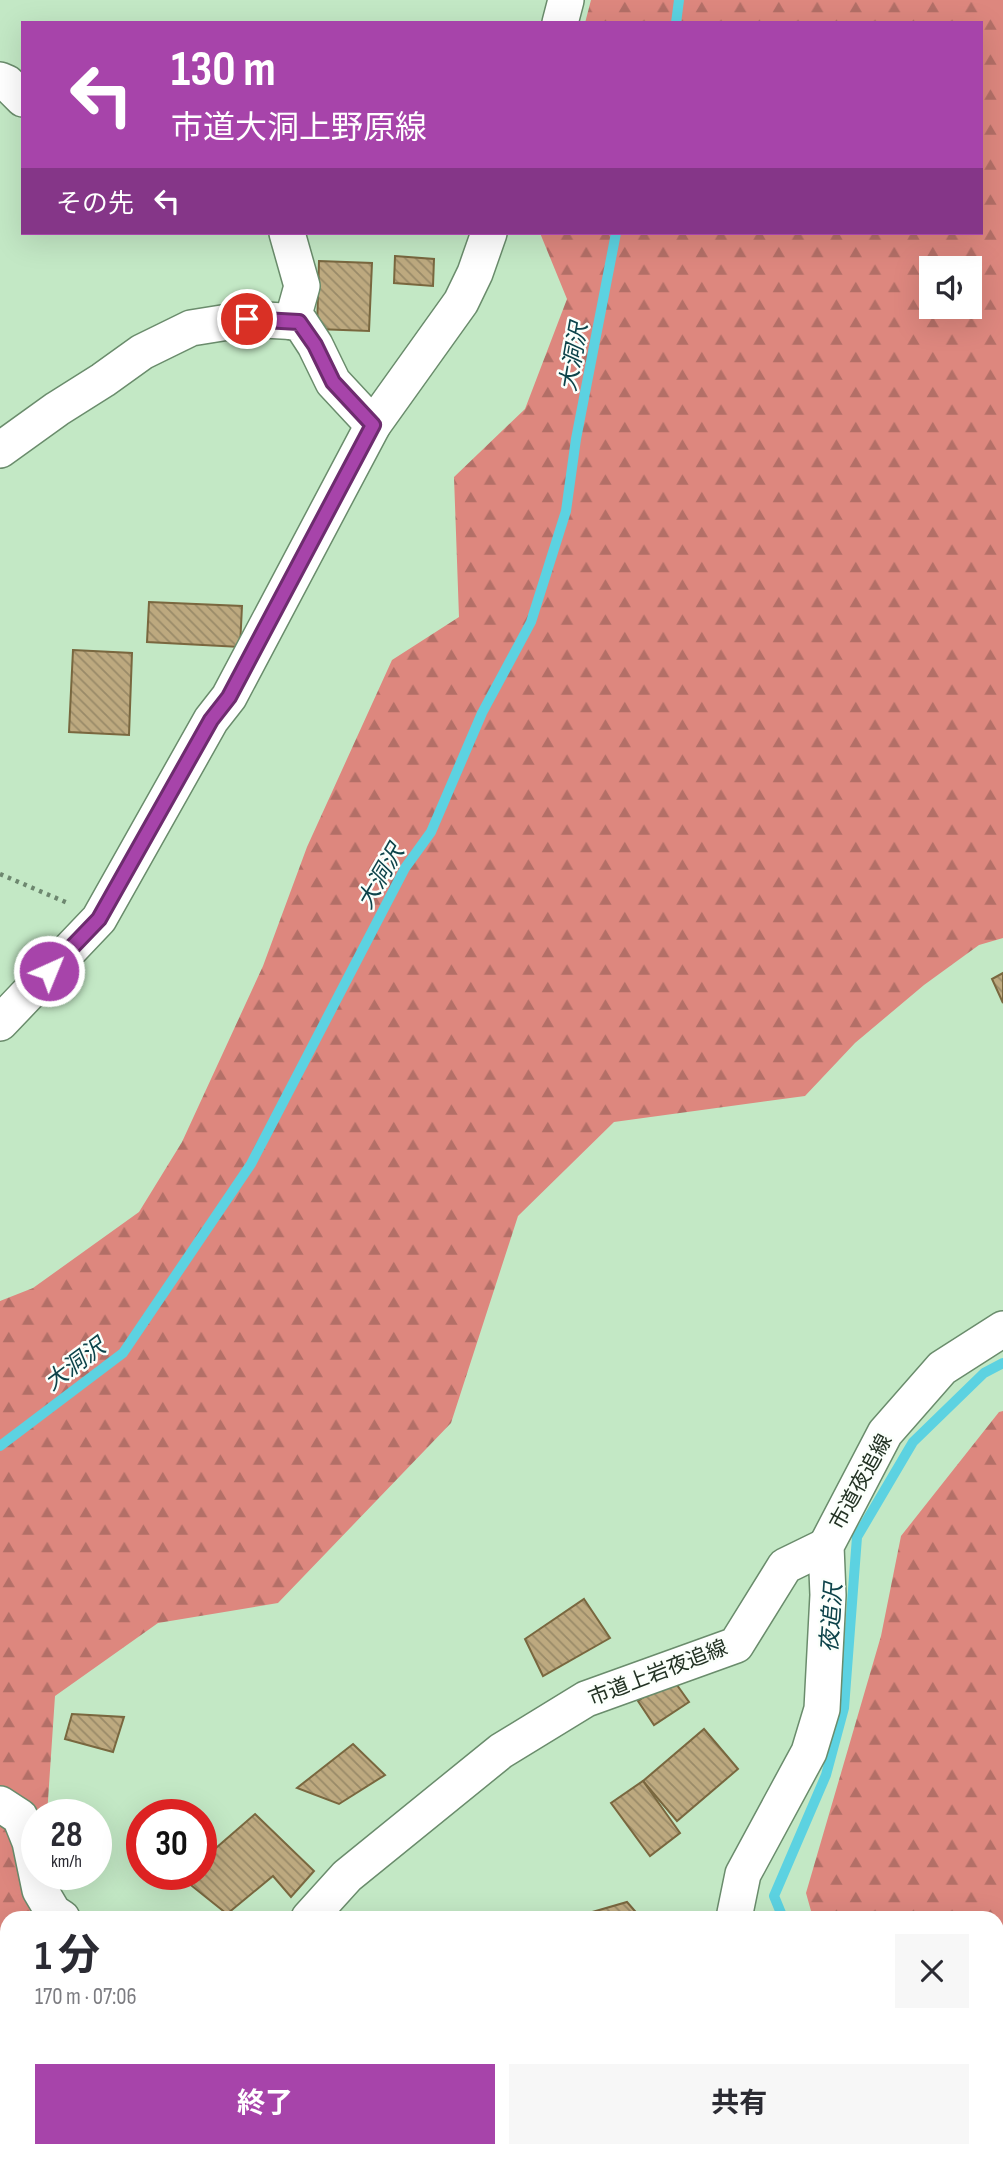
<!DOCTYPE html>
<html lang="ja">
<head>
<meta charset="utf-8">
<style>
  :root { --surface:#fff; --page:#f7f7f7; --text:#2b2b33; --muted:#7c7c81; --accent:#a744aa }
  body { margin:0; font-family:"Sofia Sans Condensed","Noto Sans JP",sans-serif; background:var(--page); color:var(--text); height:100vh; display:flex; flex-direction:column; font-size:26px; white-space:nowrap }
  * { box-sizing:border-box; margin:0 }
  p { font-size:23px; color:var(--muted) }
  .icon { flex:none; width:38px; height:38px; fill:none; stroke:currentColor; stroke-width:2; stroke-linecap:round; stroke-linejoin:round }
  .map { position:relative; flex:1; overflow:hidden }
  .side { position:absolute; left:0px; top:1911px; width:1004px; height:247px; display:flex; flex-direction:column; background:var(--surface); border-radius:21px 21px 0 0; box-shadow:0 7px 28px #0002 }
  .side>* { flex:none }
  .top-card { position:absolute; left:21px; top:21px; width:962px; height:214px; border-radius:0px; box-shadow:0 7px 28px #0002; background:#a744aa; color:#fff; overflow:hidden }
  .controls { position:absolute; left:919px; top:256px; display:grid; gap:14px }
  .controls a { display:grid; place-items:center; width:63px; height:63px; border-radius:0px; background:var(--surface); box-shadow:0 7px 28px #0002; font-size:35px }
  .speed { position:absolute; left:21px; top:1799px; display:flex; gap:14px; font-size:35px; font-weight:700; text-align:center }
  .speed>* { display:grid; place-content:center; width:91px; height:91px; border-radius:50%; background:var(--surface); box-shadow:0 7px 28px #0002; line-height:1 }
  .speed small { font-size:18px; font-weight:400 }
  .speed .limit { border:10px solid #d22; background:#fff; color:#111 }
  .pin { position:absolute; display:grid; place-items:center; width:60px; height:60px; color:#fff; margin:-30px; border:4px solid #fff; border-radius:50%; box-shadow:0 2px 7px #0007 }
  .me { position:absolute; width:77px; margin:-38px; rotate:44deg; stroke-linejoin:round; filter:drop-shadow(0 0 5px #0008) }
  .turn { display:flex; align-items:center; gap:24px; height:147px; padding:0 35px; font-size:32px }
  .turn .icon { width:91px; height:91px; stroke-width:2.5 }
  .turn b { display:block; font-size:49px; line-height:60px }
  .then { display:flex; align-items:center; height:66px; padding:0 35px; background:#0003; gap:14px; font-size:26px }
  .round { display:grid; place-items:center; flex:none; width:74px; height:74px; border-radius:0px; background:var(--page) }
  .headline { display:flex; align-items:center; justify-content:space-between; height:119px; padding:0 35px }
  h1 { font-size:42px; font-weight:700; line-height:52px }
  .cta { display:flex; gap:14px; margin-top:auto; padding:14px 35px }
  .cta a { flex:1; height:80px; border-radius:0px; background:var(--accent); color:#fff; font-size:28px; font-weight:700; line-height:80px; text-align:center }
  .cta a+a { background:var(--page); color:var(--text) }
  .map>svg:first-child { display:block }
  .forest { fill:url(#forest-firs); fill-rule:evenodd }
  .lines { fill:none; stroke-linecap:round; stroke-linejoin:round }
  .stream { stroke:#5cd2e1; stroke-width:10 }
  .building { fill:url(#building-back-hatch); stroke:#79673f; stroke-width:2 }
  .minor-casing { stroke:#6a8c6c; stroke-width:38 }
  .path { stroke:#6d876f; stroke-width:4.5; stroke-dasharray:3.5 5; stroke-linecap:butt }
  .minor { stroke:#fff; stroke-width:35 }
  .route-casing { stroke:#6d2c6e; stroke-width:18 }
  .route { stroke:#a744aa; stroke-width:12 }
  .labels { text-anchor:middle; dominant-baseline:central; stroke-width:5; stroke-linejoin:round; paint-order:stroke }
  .street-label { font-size:21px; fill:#233224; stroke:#fbfffb }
  .water-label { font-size:23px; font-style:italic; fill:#0d434a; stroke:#fbfffb }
</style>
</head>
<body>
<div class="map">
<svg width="1003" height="2157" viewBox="0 0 1003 2157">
  <defs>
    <pattern id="forest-firs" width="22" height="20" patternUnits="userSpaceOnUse" patternTransform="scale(1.75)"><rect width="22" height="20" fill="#dd877e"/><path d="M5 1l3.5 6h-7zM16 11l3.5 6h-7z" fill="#b36f67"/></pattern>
    <pattern id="building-back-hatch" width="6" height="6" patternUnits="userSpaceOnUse" patternTransform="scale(1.75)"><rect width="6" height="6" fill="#bda97f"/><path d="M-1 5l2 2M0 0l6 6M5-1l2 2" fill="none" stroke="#998a68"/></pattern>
  </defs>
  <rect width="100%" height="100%" fill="#c3e8c5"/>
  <g class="forest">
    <path d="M591,0H1003V938L979,945L924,985L855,1043L805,1096L614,1122L518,1216L451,1423L278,1603L158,1623L55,1696L47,1815H37L41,1895L28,1918H7V1953L0,1965L7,2013V2085L0,2078V1301L33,1288L139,1212L182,1142L263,966L307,847L392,660L459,617L454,477L525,409L567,299L540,233H982V23H585ZM931,268H970V306H931Z"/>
    <path d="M1003,1411V2157H787L789,2151H998V1918H813L806,1893L881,1636L901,1536L999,1412Z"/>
    <path d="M78,2151H379L386,2157H85Z"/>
  </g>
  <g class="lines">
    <g class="stream">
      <path d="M676,23L679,0"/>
      <path d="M0,1446L123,1353L251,1164L405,868L431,832L482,713L531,622L566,511L576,439L616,233"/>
      <path d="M783,1918L774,1896L826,1775L844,1708L857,1537L913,1442L984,1373L1003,1363"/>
      <path d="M0,2077L7,2084"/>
      <path d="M129,2151L149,2157"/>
      <path d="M800,2157L801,2151"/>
    </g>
  </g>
  <g class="building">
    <path d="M395,256L434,259L433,286L394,283Z"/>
    <path d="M319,261L372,263L369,331L317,329Z"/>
    <path d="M149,602L242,606L240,647L147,642Z"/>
    <path d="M73,650L132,653L129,735L69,732Z"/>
    <path d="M1003,973V1003L992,979Z"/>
    <path d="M584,1599L610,1638L543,1676L525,1639Z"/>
    <path d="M672,1678L689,1702L654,1725L638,1701Z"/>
    <path d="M72,1714L124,1717L113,1752L65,1739Z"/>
    <path d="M704,1729L738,1769L677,1821L643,1781Z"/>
    <path d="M353,1744L385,1775L339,1804L297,1788Z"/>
    <path d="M643,1781L680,1833L650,1856L611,1803Z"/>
    <path d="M255,1814L314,1871L291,1897L273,1876L227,1914L182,1878L186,1874H201V1861Z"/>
    <path d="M627,1902L641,1918H583L589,1913Z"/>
    <path d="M644,2151H693L690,2157H641Z"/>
  </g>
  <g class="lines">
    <defs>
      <g id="minor">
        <path d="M560,23L566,0"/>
        <path d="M0,80L7,83L23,99"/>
        <path d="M287,233L302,286L292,322"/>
        <path d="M0,450L57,409L103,380L142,352L191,328L247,319L300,322L315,345L333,382L373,425"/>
        <path d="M0,1023L99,919L211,720L229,697L373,425L461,302L475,273L489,233"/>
        <path d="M0,1804L20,1817L30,1842L40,1890L53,1912L62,1918"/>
        <path d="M309,1918L347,1876L501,1751L586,1699L736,1645L785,1566L826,1546"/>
        <path d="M737,1918L735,1913L743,1874L809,1752L822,1709L828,1595L826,1546L885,1433L942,1368L1003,1329"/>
        <path d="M760,2157L763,2151"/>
      </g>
    </defs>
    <use href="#minor" class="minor-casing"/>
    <g class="path">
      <path d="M0,874L70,904"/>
      <path d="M844,2151L845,2157"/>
    </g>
    <use href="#minor" class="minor"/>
  </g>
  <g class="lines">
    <defs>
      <path id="route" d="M49,971L99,919L211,720L229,697L373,425L333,382L315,345L299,322L247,319"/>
    </defs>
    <use href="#route" class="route-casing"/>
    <use href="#route" class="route"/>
  </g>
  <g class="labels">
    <g class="street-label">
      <text transform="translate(861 1482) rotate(-61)">市道夜追線</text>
      <text transform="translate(658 1673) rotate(-21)">市道上岩夜追線</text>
    </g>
    <g class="water-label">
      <text transform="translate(574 357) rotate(-80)">大洞沢</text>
      <text transform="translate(381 877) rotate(-60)">大洞沢</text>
      <text transform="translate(75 1365) rotate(-37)">大洞沢</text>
      <text transform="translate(832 1618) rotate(-86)">夜追沢</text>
    </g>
  </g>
</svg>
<div class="controls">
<a><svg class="icon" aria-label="sound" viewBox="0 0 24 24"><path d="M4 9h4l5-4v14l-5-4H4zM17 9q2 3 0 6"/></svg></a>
</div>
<div class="speed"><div>28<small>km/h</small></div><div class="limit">30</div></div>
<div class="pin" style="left:247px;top:319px;background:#d93025"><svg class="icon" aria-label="arrive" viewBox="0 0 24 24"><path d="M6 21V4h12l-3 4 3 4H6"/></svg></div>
<svg class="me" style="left:49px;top:971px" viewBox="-20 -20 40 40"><circle r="17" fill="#a744aa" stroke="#fff" stroke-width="3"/><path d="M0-11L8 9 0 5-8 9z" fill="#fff"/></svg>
<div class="top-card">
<div class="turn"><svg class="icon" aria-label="left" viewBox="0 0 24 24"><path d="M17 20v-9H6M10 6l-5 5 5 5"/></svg><div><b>130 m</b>市道大洞上野原線</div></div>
<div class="then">その先<svg class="icon" aria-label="left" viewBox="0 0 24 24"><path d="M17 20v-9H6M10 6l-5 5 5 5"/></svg></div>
</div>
<section class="side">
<div class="headline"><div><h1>1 分</h1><p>170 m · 07:06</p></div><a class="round"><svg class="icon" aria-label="close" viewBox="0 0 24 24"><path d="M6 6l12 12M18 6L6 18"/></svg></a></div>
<div class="cta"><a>終了</a><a>共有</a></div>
</section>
</div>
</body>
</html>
